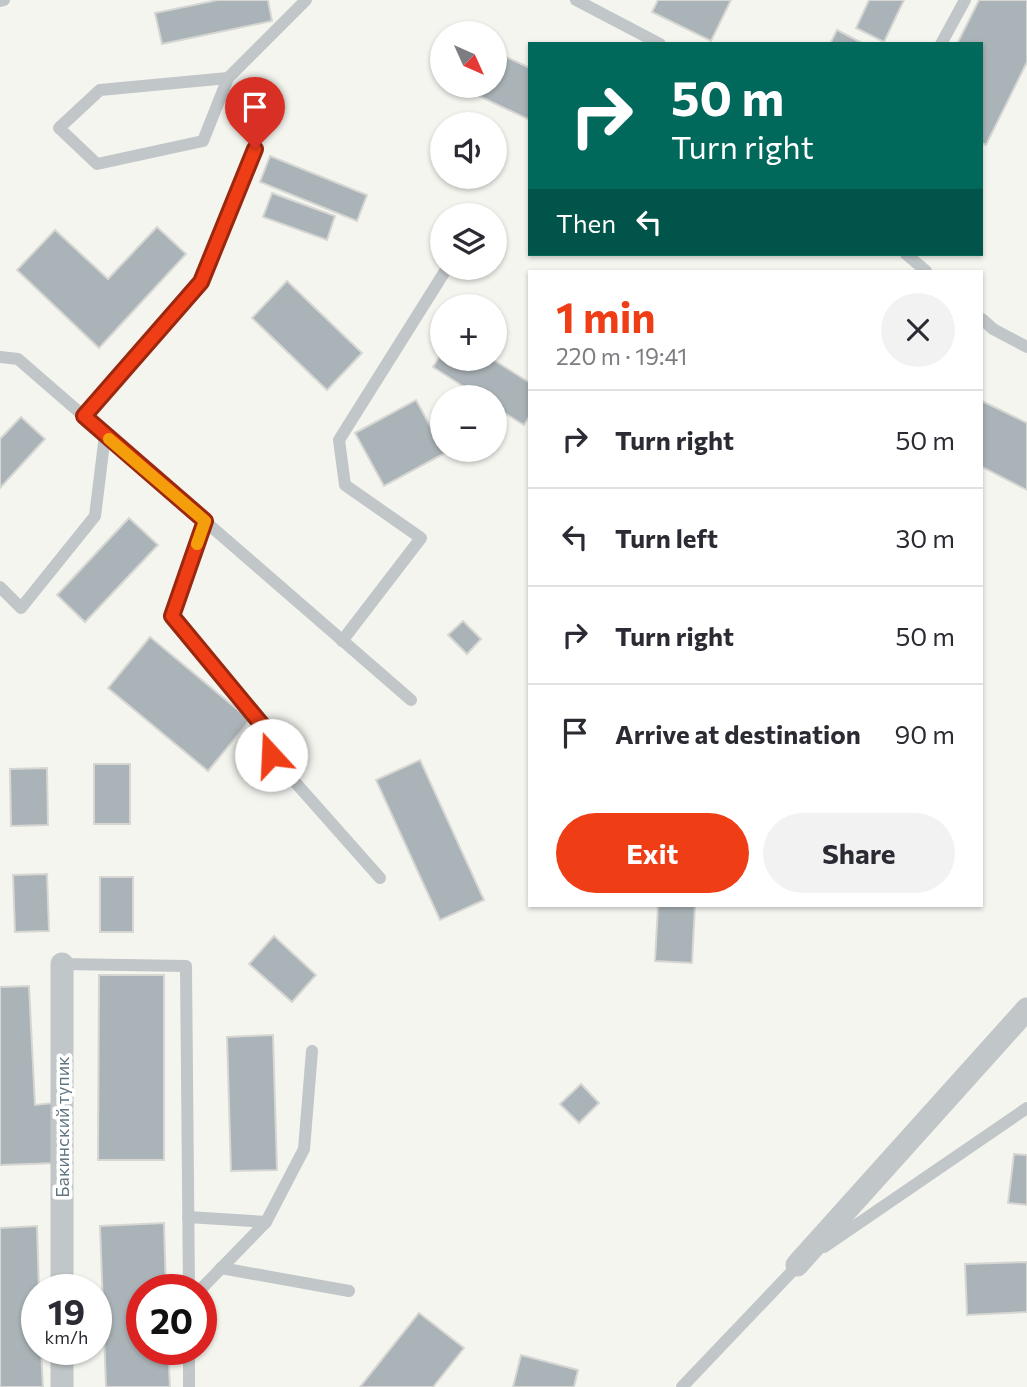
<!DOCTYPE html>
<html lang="en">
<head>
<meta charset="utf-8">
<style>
  :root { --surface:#fff; --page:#f2f2f3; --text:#2b2b33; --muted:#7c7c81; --line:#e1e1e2; --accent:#ef3d16 }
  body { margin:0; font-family:Commissioner,sans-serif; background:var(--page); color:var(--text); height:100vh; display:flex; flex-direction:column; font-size:26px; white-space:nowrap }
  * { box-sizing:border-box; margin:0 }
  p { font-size:23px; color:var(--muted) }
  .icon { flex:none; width:38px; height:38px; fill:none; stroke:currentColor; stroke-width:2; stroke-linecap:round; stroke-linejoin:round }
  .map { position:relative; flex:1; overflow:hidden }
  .side { position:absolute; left:528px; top:270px; width:455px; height:637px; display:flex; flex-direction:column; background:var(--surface); border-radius:0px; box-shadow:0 2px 5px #0004 }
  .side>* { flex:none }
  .top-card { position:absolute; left:528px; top:42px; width:455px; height:214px; border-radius:0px; box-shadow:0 2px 5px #0004; background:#00695c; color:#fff; overflow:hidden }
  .needle { width:46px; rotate:135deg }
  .buttons { position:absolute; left:430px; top:21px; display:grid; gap:14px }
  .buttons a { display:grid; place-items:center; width:77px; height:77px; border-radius:50%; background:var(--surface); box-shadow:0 2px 5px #0004; font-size:35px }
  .speed { position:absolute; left:21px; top:1274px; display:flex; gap:14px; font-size:35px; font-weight:700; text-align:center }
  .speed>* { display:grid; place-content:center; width:91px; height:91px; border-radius:50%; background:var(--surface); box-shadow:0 2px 5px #0004; line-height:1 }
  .speed small { font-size:18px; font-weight:400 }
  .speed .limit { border:10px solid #d22; background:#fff; color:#111 }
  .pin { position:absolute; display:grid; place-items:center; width:60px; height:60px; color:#fff; margin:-72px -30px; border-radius:50% 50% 50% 0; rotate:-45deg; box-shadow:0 0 7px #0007 }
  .pin .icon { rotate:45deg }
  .me { position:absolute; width:77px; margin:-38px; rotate:340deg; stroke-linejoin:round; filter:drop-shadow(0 0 5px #0008) }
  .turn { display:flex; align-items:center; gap:24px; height:147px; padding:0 28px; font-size:32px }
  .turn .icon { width:91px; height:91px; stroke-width:2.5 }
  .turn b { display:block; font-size:49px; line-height:60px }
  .then { display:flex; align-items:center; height:66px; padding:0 28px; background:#0003; gap:14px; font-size:26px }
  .round { display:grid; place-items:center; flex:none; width:74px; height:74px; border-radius:37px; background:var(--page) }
  .headline { display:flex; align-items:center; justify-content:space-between; height:119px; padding:0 28px }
  h1 { font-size:42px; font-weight:700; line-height:52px; color:var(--accent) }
  .button { display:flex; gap:14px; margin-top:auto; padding:14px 28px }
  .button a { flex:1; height:80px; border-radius:42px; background:var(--accent); color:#fff; font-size:28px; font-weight:700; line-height:80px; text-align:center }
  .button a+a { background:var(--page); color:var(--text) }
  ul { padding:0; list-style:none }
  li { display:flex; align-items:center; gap:21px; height:98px; padding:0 28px; border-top:2px solid var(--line) }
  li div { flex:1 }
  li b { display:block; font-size:26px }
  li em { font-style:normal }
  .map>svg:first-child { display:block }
  .building { fill:#aab3b7; stroke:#d6d6d3; stroke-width:2 }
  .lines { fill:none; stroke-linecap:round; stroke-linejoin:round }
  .service { stroke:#c1c6c8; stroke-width:12 }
  .minor { stroke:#c1c6c8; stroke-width:23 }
  .route-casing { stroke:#9b280e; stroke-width:18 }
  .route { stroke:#ef3d16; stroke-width:12 }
  .slow { stroke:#f59e0b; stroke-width:12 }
  .labels { text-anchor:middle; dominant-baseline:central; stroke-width:7; stroke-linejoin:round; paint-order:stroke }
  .street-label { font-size:18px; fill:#617683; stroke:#fff }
</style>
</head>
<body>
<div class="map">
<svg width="1027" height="1387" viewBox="0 0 1027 1387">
  <rect width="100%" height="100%" fill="#f5f5f0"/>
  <g class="building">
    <path d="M218,0H268L272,21L162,44L155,13Z"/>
    <path d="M658,0H731L711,41L652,12Z"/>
    <path d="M869,0H904L884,42L856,28Z"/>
    <path d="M979,0H1027V62L986,145L982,143V44H957Z"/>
    <path d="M837,30L864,44H830Z"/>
    <path d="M495,52L530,68V120L458,86H495Z"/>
    <path d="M270,156L367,195L357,221L260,182Z"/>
    <path d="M272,193L335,216L327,240L263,217Z"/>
    <path d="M157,227L186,254L99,348L17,270L55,230L108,279Z"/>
    <path d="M287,281L362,353L327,390L252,318Z"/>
    <path d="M443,351V359H492L530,383V415L524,425L495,407V397H480L433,367Z"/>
    <path d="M416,400L445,453L384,486L355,433Z"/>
    <path d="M982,401L1027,423V490L982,467Z"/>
    <path d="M21,417L45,439L0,488V439Z"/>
    <path d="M129,518L158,545L85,622L57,595Z"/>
    <path d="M463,621L481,639L467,654L448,635Z"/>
    <path d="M150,637L250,720L208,771L108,688Z"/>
    <path d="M420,760L484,900L440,920L376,780Z"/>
    <rect x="94" y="764" width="36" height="60"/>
    <path d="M47,768L48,825L11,826L10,769Z"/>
    <path d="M47,874L49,931L15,932L13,875Z"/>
    <rect x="100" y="877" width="33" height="55"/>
    <path d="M658,905H695L692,963L655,961Z"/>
    <path d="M274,936L316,975L292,1002L249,964Z"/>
    <path d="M99,975H164V1160H98Z"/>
    <path d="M29,986L35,1105L53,1103L57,1163L0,1165V987Z"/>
    <path d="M273,1035L277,1170L231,1171L227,1037Z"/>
    <path d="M581,1084L599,1103L579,1123L560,1104Z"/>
    <path d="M1014,1154L1027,1155V1205L1008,1203Z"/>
    <path d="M164,1223L166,1290H142V1349H168L170,1387H106L100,1226Z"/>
    <path d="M37,1226L39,1290H37V1349H41L43,1387H0V1228Z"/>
    <path d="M1027,1262V1312L967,1315L965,1264Z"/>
    <path d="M419,1313L464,1348L433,1387H360Z"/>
    <path d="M521,1355L578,1370L574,1387H513Z"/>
  </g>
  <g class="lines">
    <g class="service">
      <path d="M576,0L660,44"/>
      <path d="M0,1L4,0"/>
      <path d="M941,44L965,0"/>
      <path d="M228,78L100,90L59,128L97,164L203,141L228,78L306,0"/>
      <path d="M906,254L926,271"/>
      <path d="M982,319L993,329L1027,347"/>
      <path d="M0,357L18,359L411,700"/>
      <path d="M84,416L201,282L255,149"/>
      <path d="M205,521L172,616L263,726L271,755L380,878"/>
      <path d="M0,587L21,608L95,516L105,435"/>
      <path d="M342,641L421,538L345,485L339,440L447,268"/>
      <path d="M62,964L186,966L189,1290"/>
      <path d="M188,1217L266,1222L304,1149L312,1051"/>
      <path d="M824,1247L1027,1108"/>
      <path d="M221,1268L349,1291"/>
      <path d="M200,1290L266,1222"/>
      <path d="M189,1349V1387"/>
      <path d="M682,1387L800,1263"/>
    </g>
    <g class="minor">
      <path d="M797,1265L1027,1009"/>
      <path d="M62,1290V964"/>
      <path d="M62,1387V1349"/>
    </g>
  </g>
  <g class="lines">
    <defs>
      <path id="route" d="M255,149L201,282L84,416L205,521L172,616L263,726L271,755"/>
    </defs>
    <use href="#route" class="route-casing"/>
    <use href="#route" class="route"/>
    <path class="slow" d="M109,439L205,521L197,544"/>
  </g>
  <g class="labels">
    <g class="street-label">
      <text transform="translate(62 1127) rotate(-90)">Бакинский тупик</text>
    </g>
  </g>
</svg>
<div class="buttons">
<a><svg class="needle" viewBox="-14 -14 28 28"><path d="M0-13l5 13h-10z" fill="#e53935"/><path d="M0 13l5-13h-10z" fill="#7c7c81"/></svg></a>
<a><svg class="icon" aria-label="sound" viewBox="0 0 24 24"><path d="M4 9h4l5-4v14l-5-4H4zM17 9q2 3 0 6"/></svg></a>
<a><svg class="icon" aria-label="layers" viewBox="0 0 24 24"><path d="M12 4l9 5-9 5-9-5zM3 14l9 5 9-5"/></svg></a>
<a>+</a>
<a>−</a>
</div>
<div class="speed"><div>19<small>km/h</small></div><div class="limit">20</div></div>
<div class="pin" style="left:255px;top:149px;background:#d93025"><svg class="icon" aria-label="arrive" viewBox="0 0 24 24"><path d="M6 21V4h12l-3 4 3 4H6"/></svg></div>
<svg class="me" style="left:271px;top:755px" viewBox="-20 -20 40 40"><circle r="19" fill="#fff"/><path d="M0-13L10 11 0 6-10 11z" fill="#ef3d16"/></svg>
<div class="top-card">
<div class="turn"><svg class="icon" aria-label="right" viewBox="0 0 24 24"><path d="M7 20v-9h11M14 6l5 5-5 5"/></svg><div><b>50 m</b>Turn right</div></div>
<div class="then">Then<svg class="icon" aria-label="left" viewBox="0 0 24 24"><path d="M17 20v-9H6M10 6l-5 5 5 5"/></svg></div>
</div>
<section class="side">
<div class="headline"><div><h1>1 min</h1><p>220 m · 19:41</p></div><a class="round"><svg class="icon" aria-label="close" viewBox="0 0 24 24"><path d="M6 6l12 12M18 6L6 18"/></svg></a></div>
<ul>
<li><svg class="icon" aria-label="right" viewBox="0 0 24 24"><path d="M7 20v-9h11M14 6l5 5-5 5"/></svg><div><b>Turn right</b></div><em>50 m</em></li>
<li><svg class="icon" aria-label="left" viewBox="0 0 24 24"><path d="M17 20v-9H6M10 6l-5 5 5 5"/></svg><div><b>Turn left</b></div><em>30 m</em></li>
<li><svg class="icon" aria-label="right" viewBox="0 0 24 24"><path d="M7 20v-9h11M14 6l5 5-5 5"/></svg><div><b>Turn right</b></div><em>50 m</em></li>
<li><svg class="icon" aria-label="arrive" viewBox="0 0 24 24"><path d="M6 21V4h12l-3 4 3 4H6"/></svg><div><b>Arrive at destination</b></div><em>90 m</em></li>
</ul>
<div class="button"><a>Exit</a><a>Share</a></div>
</section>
</div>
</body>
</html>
